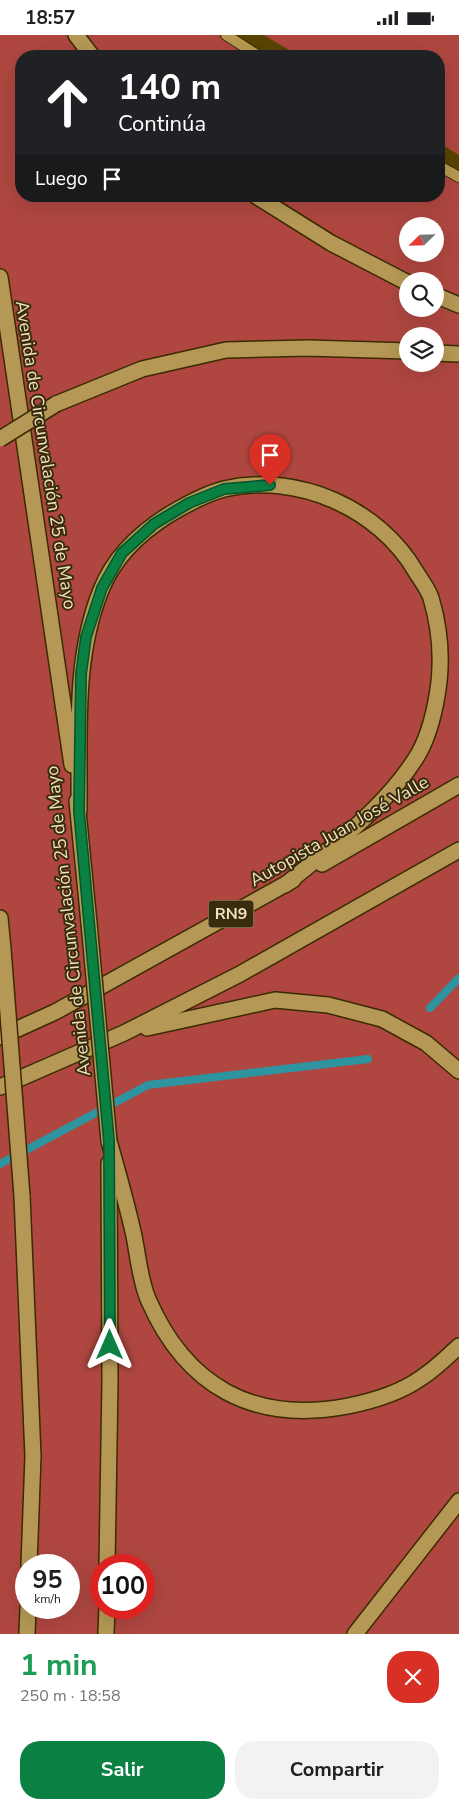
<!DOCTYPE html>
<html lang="es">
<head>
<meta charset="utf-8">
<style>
  :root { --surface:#fff; --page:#f2f2f2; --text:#202124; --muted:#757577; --accent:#0b8043 }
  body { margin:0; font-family:"Nunito Sans",sans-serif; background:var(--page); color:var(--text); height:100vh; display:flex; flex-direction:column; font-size:19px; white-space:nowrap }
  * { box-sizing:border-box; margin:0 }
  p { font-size:16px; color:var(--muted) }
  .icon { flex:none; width:28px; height:28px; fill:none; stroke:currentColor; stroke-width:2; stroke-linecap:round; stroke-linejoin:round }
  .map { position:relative; height:1599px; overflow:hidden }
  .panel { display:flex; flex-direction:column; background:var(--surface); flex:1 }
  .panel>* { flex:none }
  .banner { position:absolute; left:15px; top:15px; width:430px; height:152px; border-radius:20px; box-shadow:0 5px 20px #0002; background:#202124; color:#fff; overflow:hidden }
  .needle { width:32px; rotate:247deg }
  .fabs { position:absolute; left:399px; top:182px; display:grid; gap:10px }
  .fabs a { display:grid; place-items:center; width:45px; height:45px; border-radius:50%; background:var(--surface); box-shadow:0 5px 20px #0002; font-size:25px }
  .speed { position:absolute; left:15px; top:1519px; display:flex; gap:10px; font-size:25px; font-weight:700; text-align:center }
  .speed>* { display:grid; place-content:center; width:65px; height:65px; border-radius:50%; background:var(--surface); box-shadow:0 5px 20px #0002; line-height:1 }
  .speed small { font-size:12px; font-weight:400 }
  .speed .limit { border:8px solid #d22; background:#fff; color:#111 }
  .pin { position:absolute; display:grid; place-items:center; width:42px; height:42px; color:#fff; margin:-51px -21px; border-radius:50% 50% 50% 0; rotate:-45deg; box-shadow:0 0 5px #0007 }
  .pin .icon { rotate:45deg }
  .me { position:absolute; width:55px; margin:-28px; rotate:0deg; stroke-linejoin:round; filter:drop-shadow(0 0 4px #0008) }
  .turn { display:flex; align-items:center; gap:18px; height:105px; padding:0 20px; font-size:22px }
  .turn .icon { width:65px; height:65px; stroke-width:2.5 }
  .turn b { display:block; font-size:35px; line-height:42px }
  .then { display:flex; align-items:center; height:48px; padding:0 20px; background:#0003; gap:10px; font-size:19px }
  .round { display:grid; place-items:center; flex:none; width:52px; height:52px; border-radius:20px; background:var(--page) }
  .summary { display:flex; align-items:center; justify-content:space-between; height:85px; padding:0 20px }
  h1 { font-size:30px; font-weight:700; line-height:38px; color:#1e9e55 }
  .button { display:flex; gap:10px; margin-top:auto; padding:10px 20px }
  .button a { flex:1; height:58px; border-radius:20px; background:var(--accent); color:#fff; font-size:20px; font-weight:700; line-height:58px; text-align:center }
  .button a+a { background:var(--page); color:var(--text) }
  .status { display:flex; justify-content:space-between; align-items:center; height:35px; padding:0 25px; background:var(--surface); direction:ltr }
  .status svg { height:14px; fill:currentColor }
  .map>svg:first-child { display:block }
  .green { fill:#af4740; fill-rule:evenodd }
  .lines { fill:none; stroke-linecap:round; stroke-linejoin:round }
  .stream { stroke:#2e94a0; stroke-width:8 }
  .secondary-casing { stroke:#3a2b01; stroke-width:12 }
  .motorway-casing { stroke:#3a2b01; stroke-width:18 }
  .secondary { stroke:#b79951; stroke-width:10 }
  .motorway { stroke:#b59855; stroke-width:15 }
  .motorway-bridge-casing { stroke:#3a2b01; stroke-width:18; stroke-linecap:butt }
  .motorway-bridge { stroke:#b59855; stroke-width:15 }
  .route-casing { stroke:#07532c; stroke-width:12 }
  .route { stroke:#0b8043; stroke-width:9 }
  .labels { text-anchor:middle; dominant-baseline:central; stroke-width:4; stroke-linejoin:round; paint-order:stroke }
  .shield { fill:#382c0c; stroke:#baab89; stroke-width:1 }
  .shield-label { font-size:16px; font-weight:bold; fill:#f2e2bf }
  .street-label { font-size:18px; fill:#f2e2bf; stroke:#382c0c }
</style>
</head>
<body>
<div class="status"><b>18:57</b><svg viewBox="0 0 49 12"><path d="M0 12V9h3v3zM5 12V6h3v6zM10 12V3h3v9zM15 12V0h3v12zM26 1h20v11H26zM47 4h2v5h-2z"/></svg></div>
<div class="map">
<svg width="459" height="1599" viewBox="0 0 459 1599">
  <rect width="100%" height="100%" fill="#5a4403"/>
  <g class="green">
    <path d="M0,0H226L259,21H21V161H439V131L459,142V1599H0ZM408,191H435V219H408ZM408,246H435V274H408ZM408,301H435V329H408ZM26,1530H69V1572H26ZM101,1530H144V1572H101Z"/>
    <path d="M264,0H459V120L439,108V21H299Z"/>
  </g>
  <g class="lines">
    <g class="stream">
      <path d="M430,973L459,943"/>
      <path d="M0,1129L148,1050L368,1024"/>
    </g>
    <defs>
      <g id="secondary">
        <path d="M226,0L259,21"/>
        <path d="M439,131L459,142"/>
      </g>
      <g id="motorway">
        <path d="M76,0L92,21"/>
        <path d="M256,161L331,208L408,248"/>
        <path d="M0,242L72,730"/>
        <path d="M435,260L459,270"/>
        <path d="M435,318L459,319"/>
        <path d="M56,369L142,334L226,315L308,313L408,316"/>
        <path d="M77,766L89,888"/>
        <path d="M79,776C80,702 73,624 101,555C114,522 141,497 170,479C187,469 205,459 224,454C297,437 379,473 416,537C421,545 428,554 431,563C439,590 442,619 439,647C436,671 431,696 419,718C387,772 332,811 285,850"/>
        <path d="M322,829L459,750"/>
        <path d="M0,883L3,914"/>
        <path d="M147,993L275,965L328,970L382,984L426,1008L459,1036"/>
        <path d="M0,1002L55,977L293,845"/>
        <path d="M0,1052L124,998L240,939L459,815"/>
        <path d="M109,1106C118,1138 127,1169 134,1201C138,1221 140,1245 148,1264C186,1352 254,1389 348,1371C373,1366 400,1358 421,1343C435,1334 447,1322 459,1311"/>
        <path d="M22,1161L33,1421L29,1530"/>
        <path d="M107,1530L110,1347L109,1128"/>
        <path d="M27,1599L28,1572"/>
        <path d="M106,1599L107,1572"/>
        <path d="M355,1599L459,1466"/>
      </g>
    </defs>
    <use href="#secondary" class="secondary-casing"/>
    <use href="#motorway" class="motorway-casing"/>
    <use href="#secondary" class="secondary"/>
    <use href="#motorway" class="motorway"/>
    <defs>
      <g id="motorway-bridge">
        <path d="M0,404L56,369"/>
        <path d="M89,888L109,1106"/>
        <path d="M3,914L22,1161"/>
      </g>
    </defs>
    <use href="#motorway-bridge" class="motorway-bridge-casing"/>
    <use href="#motorway-bridge" class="motorway-bridge"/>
  </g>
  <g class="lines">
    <defs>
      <path id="route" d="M110,1310L109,1106L79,776L81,639L86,602L102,553L122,518L154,489L189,468L224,454L270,450"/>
    </defs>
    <use href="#route" class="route-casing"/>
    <use href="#route" class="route"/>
  </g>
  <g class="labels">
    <rect class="shield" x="208.5" y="865.5" width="45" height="27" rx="4"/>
    <g class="shield-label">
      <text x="231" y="879">RN9</text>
    </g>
    <g class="street-label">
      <text transform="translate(46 420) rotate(81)">Avenida de Circunvalación 25 de Mayo</text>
      <text transform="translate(339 796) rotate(-30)">Autopista Juan José Valle</text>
      <text transform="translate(68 886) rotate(-96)">Avenida de Circunvalación 25 de Mayo</text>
    </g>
  </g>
</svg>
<div class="fabs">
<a><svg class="needle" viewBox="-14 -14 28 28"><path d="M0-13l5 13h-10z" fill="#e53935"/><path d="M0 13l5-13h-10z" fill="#757577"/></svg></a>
<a><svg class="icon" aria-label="search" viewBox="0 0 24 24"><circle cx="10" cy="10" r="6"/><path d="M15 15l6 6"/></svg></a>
<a><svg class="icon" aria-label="layers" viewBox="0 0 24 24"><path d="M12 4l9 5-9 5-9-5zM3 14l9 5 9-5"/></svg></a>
</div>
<div class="speed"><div>95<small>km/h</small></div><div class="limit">100</div></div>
<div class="pin" style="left:270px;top:450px;background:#d93025"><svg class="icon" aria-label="arrive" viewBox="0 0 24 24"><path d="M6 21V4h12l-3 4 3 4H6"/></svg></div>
<svg class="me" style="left:110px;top:1310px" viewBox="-20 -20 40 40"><path d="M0-17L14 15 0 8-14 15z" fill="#0b8043" stroke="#fff" stroke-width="4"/></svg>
<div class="banner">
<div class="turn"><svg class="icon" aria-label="ahead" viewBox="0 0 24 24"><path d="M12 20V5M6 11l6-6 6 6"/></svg><div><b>140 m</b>Continúa</div></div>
<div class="then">Luego<svg class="icon" aria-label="arrive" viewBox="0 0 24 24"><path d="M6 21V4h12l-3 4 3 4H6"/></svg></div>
</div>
</div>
<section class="panel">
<div class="summary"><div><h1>1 min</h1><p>250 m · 18:58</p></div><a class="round" style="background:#d93025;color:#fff"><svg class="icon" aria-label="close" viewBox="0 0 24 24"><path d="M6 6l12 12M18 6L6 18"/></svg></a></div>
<div class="button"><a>Salir</a><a>Compartir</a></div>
</section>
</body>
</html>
